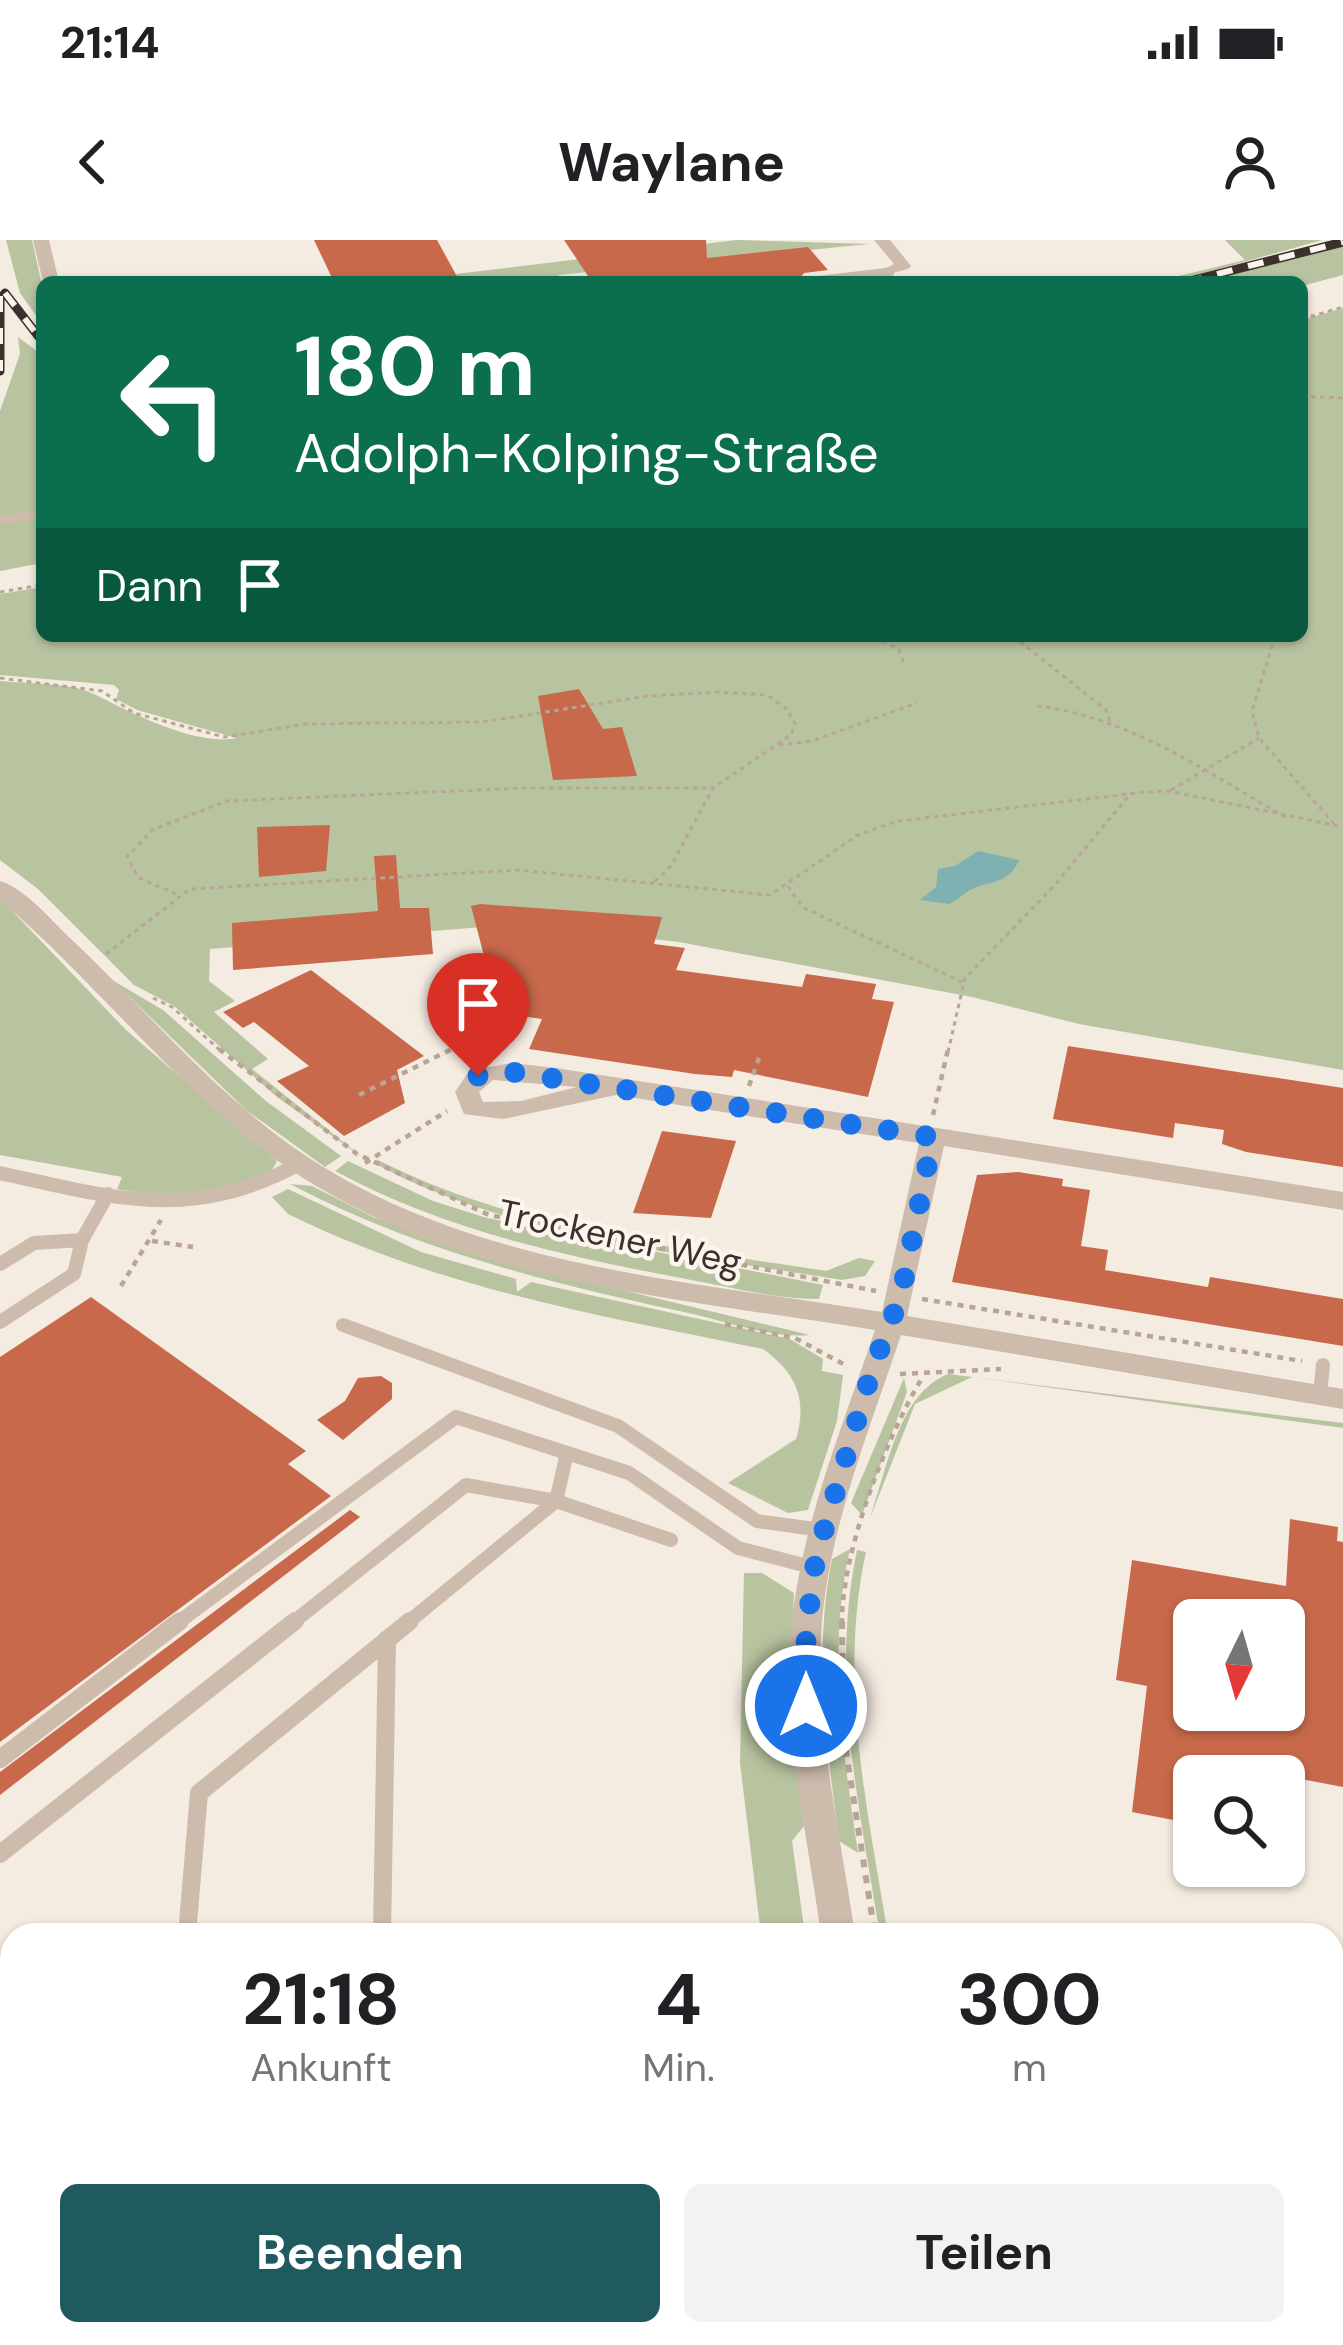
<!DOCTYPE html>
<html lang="de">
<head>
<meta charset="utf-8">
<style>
  :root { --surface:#fff; --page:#f2f2f2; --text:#202124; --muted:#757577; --accent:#1f5a5e }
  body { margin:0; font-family:"DM Sans",sans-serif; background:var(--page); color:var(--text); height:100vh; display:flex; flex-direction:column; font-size:45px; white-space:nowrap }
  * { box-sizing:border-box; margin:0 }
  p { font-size:39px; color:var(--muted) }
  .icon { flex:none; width:66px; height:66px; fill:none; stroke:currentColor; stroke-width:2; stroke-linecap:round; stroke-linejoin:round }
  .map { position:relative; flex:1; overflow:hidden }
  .details { position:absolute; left:0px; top:1683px; width:1344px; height:423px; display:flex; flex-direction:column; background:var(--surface); border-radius:36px 36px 0 0; box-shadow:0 3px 9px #0004 }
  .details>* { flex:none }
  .top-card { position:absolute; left:36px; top:36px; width:1272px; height:366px; border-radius:18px; box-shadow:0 3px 9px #0004; background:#0b6e4f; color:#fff; overflow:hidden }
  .needle { width:78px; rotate:185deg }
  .tools { position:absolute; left:1173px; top:1359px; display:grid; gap:24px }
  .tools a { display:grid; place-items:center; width:132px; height:132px; border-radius:18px; background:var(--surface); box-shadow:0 3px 9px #0004; font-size:60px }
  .pin { position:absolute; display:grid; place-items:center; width:102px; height:102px; color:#fff; margin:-123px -51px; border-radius:50% 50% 50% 0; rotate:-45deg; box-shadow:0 0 12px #0007 }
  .pin .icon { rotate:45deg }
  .me { position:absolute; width:132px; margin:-66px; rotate:0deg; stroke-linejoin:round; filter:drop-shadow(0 0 9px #0008) }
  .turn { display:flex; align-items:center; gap:42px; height:252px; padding:0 60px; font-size:54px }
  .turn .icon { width:156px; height:156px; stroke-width:2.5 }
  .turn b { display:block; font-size:84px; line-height:102px }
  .then { display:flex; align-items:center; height:114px; padding:0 60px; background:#0003; gap:24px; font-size:45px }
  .eta { display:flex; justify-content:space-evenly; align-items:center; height:204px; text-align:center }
  .eta b { font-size:72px; font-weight:700; line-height:84px }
  .button { display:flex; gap:24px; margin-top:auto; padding:24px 60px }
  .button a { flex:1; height:138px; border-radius:18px; background:var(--accent); color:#fff; font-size:48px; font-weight:700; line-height:138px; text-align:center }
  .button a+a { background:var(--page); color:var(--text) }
  .status { display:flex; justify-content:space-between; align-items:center; height:84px; padding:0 60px; background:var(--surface); direction:ltr }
  .status svg { height:33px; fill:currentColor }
  header { display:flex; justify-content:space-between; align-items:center; height:156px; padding:0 60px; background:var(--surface); font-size:54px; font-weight:700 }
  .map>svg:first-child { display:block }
  .green { fill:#b8c4a0 }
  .water { fill:#7fb0b2 }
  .building { fill:#c8694b; fill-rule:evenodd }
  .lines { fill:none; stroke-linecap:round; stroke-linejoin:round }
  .path-far2 { stroke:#b9a596; stroke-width:3; stroke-dasharray:4.5 4.5; stroke-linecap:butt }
  .path-far1 { stroke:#b9a596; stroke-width:4.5; stroke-dasharray:6 6; stroke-linecap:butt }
  .path { stroke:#b9a596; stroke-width:6; stroke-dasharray:8 8; stroke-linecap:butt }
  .service-far2 { stroke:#cdbbac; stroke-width:9 }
  .service-far1 { stroke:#cdbbac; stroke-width:14 }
  .service { stroke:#cdbbac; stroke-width:18 }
  .minor { fill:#cdbbac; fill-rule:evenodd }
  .rail-casing { stroke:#3b302b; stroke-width:9 }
  .rail { stroke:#fbf5ee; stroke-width:6; stroke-dasharray:16; stroke-linecap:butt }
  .route { stroke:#1a73e8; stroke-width:21; stroke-dasharray:0 37.8 }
  .labels { text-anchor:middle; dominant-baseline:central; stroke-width:9; stroke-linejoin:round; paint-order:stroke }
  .street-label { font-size:36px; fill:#3b302b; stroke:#fbf5ee }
</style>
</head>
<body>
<div class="status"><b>21:14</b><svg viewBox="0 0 49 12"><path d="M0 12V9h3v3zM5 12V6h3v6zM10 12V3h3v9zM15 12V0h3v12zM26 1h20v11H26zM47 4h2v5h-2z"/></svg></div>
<header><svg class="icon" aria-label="back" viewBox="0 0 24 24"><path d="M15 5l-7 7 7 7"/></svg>Waylane<svg class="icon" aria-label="person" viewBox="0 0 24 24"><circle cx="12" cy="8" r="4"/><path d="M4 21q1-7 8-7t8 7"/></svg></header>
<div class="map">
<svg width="1343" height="2105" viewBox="0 0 1343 2105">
  <rect width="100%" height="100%" fill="#f4ebe1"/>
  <g class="green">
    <path d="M6,0H32L42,45V84L20,53Z"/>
    <path d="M737,0L869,4L558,35L561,42H532L527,36L389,42Z"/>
    <path d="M1225,0H1322L1173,42H1154L1245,20Z"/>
    <path d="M1343,5V35L1302,46L1201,42Z"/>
    <path d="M1343,68V830L1079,784L972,757L679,702L520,684L210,709L209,741L235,761L214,772L268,819L252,829L362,917L277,857L174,766L134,745L38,649L0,620V441C28,444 68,442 94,454C128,471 196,507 236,498L137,470L116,459L119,450L114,445L0,435V354L42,347V396H1302V80Z"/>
    <path d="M18,97L42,115V272L0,277V171L20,114Z"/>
    <path d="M42,276V323L0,331V282Z"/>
    <path d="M0,658L126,790L277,921C261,962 153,957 117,949L122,937L0,915Z"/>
    <path d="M112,740L163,770L266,861L341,916L325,927L246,870Z"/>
    <path d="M378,920C513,989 677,1008 826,1031L859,1018L875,1021L865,1036L842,1040C691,1015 508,997 374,923Z"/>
    <path d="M348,921L433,961L487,978L823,1045L819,1059C773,1059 726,1046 681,1038C560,1015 444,990 335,931Z"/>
    <path d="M290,944L312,946L373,977L496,1020L810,1095C777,1099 727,1082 693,1074C554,1044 417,1011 290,944Z"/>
    <path d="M288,949L421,1012L516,1039L517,1052L531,1042L790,1099L823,1119L822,1131L843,1135L837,1181L808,1270L788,1273L728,1243L796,1199C808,1159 796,1133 763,1109C601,1076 438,1048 288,974L272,957Z"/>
    <path d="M948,1134L1343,1183V1188L972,1137L915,1164L870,1278C887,1230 898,1154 948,1134Z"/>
    <path d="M904,1138L907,1152L862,1275L851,1263Z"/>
    <path d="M850,1309C827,1411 843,1511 858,1613L839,1601C827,1506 813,1414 832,1319Z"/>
    <path d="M857,1310L866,1312C838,1439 867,1568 888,1695H880C859,1566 830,1440 857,1310Z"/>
    <path d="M744,1333H762L794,1353L789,1465L804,1586L792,1601L805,1695H761L740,1523Z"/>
    <path d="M0,1812L12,1813V2094H341V2105H0Z"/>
  </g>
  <path class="water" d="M978,611L1019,620C1008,647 987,639 967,652C961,656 956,661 949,664L920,660L936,647L938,629L955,626Z"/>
  <g class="building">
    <path d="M314,0H437L460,42H334Z"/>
    <path d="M564,0H706L707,18L808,7L828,30L804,33L797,42H765V36L713,42H592Z"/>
    <path d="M579,449L603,489L622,487L637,536L553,540L538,456Z"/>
    <path d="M330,585L326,631L259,637L257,587Z"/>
    <path d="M396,615L400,668H429L433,714L233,730L232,683L378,671L374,616Z"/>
    <path d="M480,664L662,677L654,704L685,708L676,730L802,747L806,734L876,744L872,759L894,762L868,857L734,830L732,837L695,834L529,809L542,779L438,764L457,727L488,731L471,666Z"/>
    <path d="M311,730L424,816L397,830L405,863L344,896L277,841L309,826L254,782L243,788L223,772Z"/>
    <path d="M1068,806L1343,848V927L1246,912L1222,904L1224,890L1175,883L1173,898L1053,879Z"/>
    <path d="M662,891L736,901L711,978L633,973Z"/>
    <path d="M1018,932L1063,939L1062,946L1090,950L1081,1006L1108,1010L1105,1030L1208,1047L1210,1037L1343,1059V1106L952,1042L977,935Z"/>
    <path d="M91,1057L306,1211L288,1224L331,1256L0,1502V1117Z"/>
    <path d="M381,1136L392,1143V1159L343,1200L317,1180L345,1161L358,1138Z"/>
    <path d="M350,1270L360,1277L0,1555V1532Z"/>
    <path d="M1290,1279L1338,1287L1337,1301L1343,1302V1547L1259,1531V1536H1194V1584L1132,1572L1147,1446L1116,1440L1132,1320L1286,1346ZM1194,1380H1284V1470H1194Z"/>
  </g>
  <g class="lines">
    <g class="path-far2">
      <path d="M1302,79L1343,67"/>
      <path d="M1302,156L1343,158"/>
      <path d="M0,352L42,345"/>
      <path d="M875,396L899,410L905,426"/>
      <path d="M1013,396L1106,470L1110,481"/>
      <path d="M1275,396L1252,471L1259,498L1335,585"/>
      <path d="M0,438L102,451L134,473L224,497L306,484L482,482L647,456L718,452L767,455L786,468L795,483L791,495L713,548L671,626L654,642"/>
      <path d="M1037,466C1130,477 1206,532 1287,578"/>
      <path d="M779,505L812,501L917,463"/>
      <path d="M1171,550L1259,498"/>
      <path d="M788,646L802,667L962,742"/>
      <path d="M176,654L139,638L127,617L152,590L226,561L524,548H713"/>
      <path d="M106,714L190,649L517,630L770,655L858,595L898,581L1146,552L1169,551L1343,587"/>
      <path d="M153,758L172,767L222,812"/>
      <path d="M446,812L456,807"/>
      <path d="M948,812L965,738L1055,645L1131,553"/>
    </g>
    <g class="path-far1">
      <path d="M219,809L357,914L489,975L876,1051"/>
      <path d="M749,846L761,812"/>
      <path d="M359,855L452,809"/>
      <path d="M933,875L948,809"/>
      <path d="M365,923L447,871"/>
      <path d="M152,1001L193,1007"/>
      <path d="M121,1046L161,980"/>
      <path d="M922,1059L1302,1121"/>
      <path d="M725,1084L795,1098L847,1126"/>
      <path d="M900,1134L1001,1129"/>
      <path d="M842,1384C841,1313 886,1198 922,1138"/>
    </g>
    <g class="path">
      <path d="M842,1381L843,1492L875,1695"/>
      <path d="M941,2094L943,2105"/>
    </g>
    <g class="service-far2">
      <path d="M806,42L890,32"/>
      <path d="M0,280L42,274"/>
    </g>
    <g class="service-far1">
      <path d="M0,933C114,958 190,983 299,924"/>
      <path d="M0,1024L34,1003L82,1000"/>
      <path d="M0,1082L74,1034L82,1000L108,954"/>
      <path d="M343,1085L618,1186L757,1281L822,1290"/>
      <path d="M1320,1154L1323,1125"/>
      <path d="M176,1384L456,1177L629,1233L738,1308L815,1328"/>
      <path d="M291,1384L466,1245L556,1261L671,1300"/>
      <path d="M406,1384L556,1261L567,1213"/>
    </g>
    <g class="service">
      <path d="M0,1519L180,1381"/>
      <path d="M0,1614L295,1381"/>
      <path d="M187,1695L199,1553L410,1381"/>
      <path d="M382,1695L387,1399"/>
      <path d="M379,2094V2105"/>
    </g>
    <g class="minor">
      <path d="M33,0H49L59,42H43Z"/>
      <path d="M874,0H890L911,26L908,29L884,35V29L894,24Z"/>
      <path d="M0,641C26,649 51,680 70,698C141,765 204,841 282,899C453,1026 678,1039 882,1072L919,903L616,855L503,879L464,874L455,852L469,831L511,823L556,828L1343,952V970L944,906L907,1076L1343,1149V1169L901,1095C869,1192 827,1291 821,1395C816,1494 841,1597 855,1695H821C808,1597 782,1491 791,1392C800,1287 842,1189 875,1090C669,1056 435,1042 263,910C167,836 92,739 0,660ZM493,840L577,847L521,861L483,862L479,852Z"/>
      <path d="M877,2094H915L917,2105H879Z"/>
    </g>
    <defs>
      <g id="rail">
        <path d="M1186,42L1343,2"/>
        <path d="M5,53L42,101"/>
        <path d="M0,56V131"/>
      </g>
    </defs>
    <use href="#rail" class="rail-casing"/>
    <use href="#rail" class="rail"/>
  </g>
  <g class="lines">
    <path class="route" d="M478,836L499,830L933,897L901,1055L872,1130L816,1317L806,1393V1466"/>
  </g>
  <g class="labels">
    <g class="street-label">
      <text transform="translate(620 997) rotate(12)">Trockener Weg</text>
    </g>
  </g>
</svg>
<div class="tools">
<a><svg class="needle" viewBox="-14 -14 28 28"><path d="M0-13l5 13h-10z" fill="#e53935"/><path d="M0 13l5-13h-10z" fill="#757577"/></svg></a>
<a><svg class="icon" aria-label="search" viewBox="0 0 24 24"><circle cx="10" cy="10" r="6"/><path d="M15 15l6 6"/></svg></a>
</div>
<div class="pin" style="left:478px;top:836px;background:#d93025"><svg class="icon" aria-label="arrive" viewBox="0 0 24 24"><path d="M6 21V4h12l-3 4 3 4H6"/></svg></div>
<svg class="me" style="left:806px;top:1466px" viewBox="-20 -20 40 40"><circle r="17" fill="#1a73e8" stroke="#fff" stroke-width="3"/><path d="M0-11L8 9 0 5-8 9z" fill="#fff"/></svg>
<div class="top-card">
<div class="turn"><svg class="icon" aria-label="left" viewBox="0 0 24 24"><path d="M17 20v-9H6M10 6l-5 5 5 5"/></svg><div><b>180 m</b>Adolph-Kolping-Straße</div></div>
<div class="then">Dann<svg class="icon" aria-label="arrive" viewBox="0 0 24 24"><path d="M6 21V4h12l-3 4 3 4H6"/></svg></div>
</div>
<section class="details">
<div class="eta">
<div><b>21:18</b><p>Ankunft</p></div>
<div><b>4</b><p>Min.</p></div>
<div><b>300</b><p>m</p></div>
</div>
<div class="button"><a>Beenden</a><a>Teilen</a></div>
</section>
</div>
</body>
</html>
